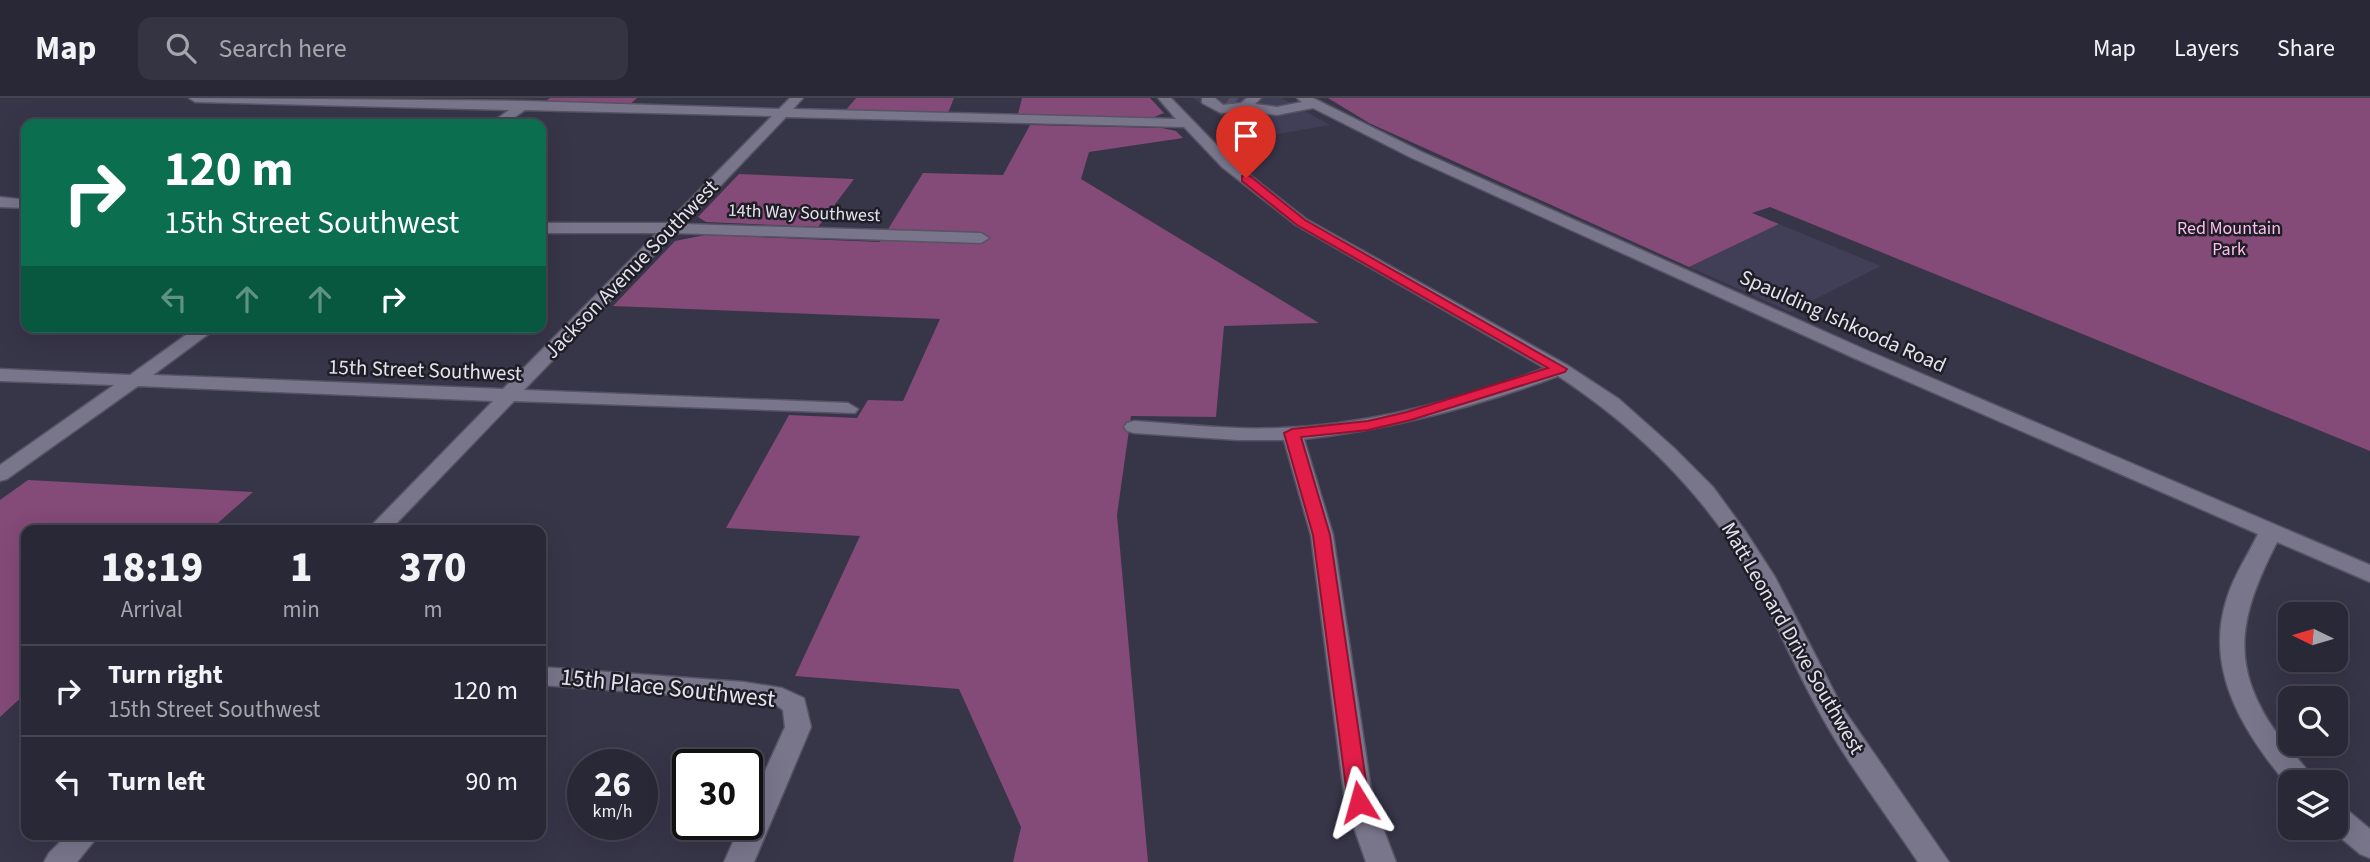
<!DOCTYPE html>
<html lang="en">
<head>
<meta charset="utf-8">
<style>
  :root { --surface:#292836; --page:#353442; --text:#f1f3f6; --muted:#a5a6ad; --line:#454451 }
  body { margin:0; font-family:"Source Sans 3",sans-serif; background:var(--page); color:var(--text); height:100vh; display:flex; flex-direction:column; font-size:26px; white-space:nowrap }
  * { box-sizing:border-box; margin:0 }
  p { font-size:23px; color:var(--muted) }
  .icon { flex:none; width:38px; height:38px; fill:none; stroke:currentColor; stroke-width:2; stroke-linecap:round; stroke-linejoin:round }
  .map { position:relative; flex:1; overflow:hidden }
  .sheet { position:absolute; left:21px; top:427px; width:525px; height:315px; display:flex; flex-direction:column; background:var(--surface); border-radius:14px; box-shadow:0 7px 28px #0002,0 0 0 2px var(--line) }
  .sheet>* { flex:none }
  .guide { position:absolute; left:21px; top:21px; width:525px; height:214px; border-radius:14px; box-shadow:0 7px 28px #0002,0 0 0 2px var(--line); background:#0b6e4f; color:#fff; overflow:hidden }
  .needle { width:46px; rotate:275deg }
  .fabs { position:absolute; left:2278px; top:504px; display:grid; gap:14px }
  .fabs a { display:grid; place-items:center; width:70px; height:70px; border-radius:14px; background:var(--surface); box-shadow:0 7px 28px #0002,0 0 0 2px var(--line); font-size:35px }
  .speed { position:absolute; left:567px; top:651px; display:flex; gap:14px; font-size:35px; font-weight:700; text-align:center }
  .speed>* { display:grid; place-content:center; width:91px; height:91px; border-radius:50%; background:var(--surface); box-shadow:0 7px 28px #0002,0 0 0 2px var(--line); line-height:1 }
  .speed small { font-size:18px; font-weight:400 }
  .speed .limit { border:4px solid #111; border-radius:10px; background:#fff; color:#111 }
  .pin { position:absolute; display:grid; place-items:center; width:60px; height:60px; color:#fff; margin:-72px -30px; border-radius:50% 50% 50% 0; rotate:-45deg; box-shadow:0 0 7px #0007 }
  .pin .icon { rotate:45deg }
  .me { position:absolute; width:77px; margin:-38px; rotate:352deg; stroke-linejoin:round; filter:drop-shadow(0 0 5px #0008) }
  .turn { display:flex; align-items:center; gap:24px; height:147px; padding:0 28px; font-size:32px }
  .turn .icon { width:91px; height:91px; stroke-width:2.5 }
  .turn b { display:block; font-size:49px; line-height:60px }
  .lanes { display:flex; align-items:center; height:66px; padding:0 28px; background:#0003; justify-content:center; gap:35px; direction:ltr }
  .lanes .off { opacity:.35 }
  .eta { display:flex; justify-content:space-evenly; align-items:center; height:119px; text-align:center }
  .eta b { font-size:42px; font-weight:800; line-height:49px }
  ul { padding:0; list-style:none }
  li { display:flex; align-items:center; gap:21px; height:91px; padding:0 28px; border-top:2px solid var(--line) }
  li div { flex:1 }
  li b { display:block; font-size:26px }
  li em { font-style:normal }
  header { display:flex; align-items:center; gap:42px; box-sizing:border-box; height:98px; padding:0 35px; background:var(--surface); border-bottom:2px solid var(--line) }
  header strong { font-size:33px }
  nav { display:flex; gap:38px; margin-inline-start:auto; font-size:24px }
  .search { width:490px; height:63px; background:var(--page); display:flex; align-items:center; gap:18px; box-sizing:border-box; padding:0 24px; border-radius:14px; color:var(--muted); font-size:26px }
  .map>svg:first-child { display:block }
  .built { fill:#413e57 }
  .green { fill:#844a78 }
  .lines { fill:none; stroke-linecap:round; stroke-linejoin:round }
  .minor-tunnel { stroke:#514f61; stroke-width:15; stroke-dasharray:15 7; stroke-linecap:butt }
  .minor-casing { stroke:#565364; stroke-width:3 }
  .minor { fill:#79768c; fill-rule:evenodd }
  .route { fill:#e11d48; stroke:#92132f; stroke-width:2 }
  .labels { text-anchor:middle; dominant-baseline:central; stroke-width:5; stroke-linejoin:round; paint-order:stroke }
  .far-street-label { font-size:18px; fill:#e3e2ee; stroke:#1f1e26 }
  .far-park-label { font-size:18px; fill:#fcbfed; stroke:#1f1e26 }
  .street-label { font-size:21px; fill:#e3e2ee; stroke:#1f1e26 }
  .near-street-label { font-size:24px; fill:#e3e2ee; stroke:#1f1e26 }
</style>
</head>
<body>
<header>
<strong>Map</strong>
<div class="search"><svg class="icon" aria-label="search" viewBox="0 0 24 24"><circle cx="10" cy="10" r="6"/><path d="M15 15l6 6"/></svg>Search here</div>
<nav><a>Map</a><a>Layers</a><a>Share</a></nav>
</header>
<div class="map">
<svg width="2370" height="764" viewBox="0 0 2370 764">
  <rect width="100%" height="100%" fill="#373548"/>
  <g class="built">
    <path d="M1193,0H1282L1330,27L1255,40Z"/>
    <path d="M1779,126L1881,168L1790,214L1689,169Z"/>
  </g>
  <g class="green">
    <path d="M550,0H637L628,8L549,5L547,2Z"/>
    <path d="M856,0H954L948,15L845,13Z"/>
    <path d="M1022,0H1150L1164,15L1152,20L1018,16Z"/>
    <path d="M1328,0H2370V353L1770,109L1752,115L1779,126L1689,169L1369,25Z"/>
    <path d="M1030,27L1162,30L1176,33L1183,40L1089,54L1081,81L1319,225L1224,228L1216,319L1131,318L1117,417L1148,764H1013L1021,729L959,591L795,578L860,438L726,430L789,317L857,320L868,302L903,303L940,221L613,208L675,143L705,137L880,144L923,75L1003,77Z"/>
    <path d="M739,76L854,81L818,129L706,124L698,119Z"/>
    <path d="M28,382L253,394L210,432H26V595L0,619V402Z"/>
  </g>
  <g class="lines">
    <path class="minor-tunnel" d="M1229,0L1236,4"/>
    <defs>
      <g id="minor">
        <path d="M189,0L524,3L779,11L790,0H803L793,11L1176,21L1158,0H1171L1232,63L1306,121L1567,267L1619,301L1673,349L1713,389L1746,434L1775,479L1842,609L1949,764H1918C1886,716 1849,668 1821,617C1796,573 1776,524 1752,479C1705,396 1637,330 1558,278C1476,309 1391,331 1304,341L1333,437L1373,704L1396,764H1366L1345,704L1311,437L1284,342H1238L1134,335L1127,333L1124,329L1127,325L1134,323C1182,326 1231,332 1279,330C1370,327 1460,302 1545,270L1296,127L1222,69L1184,29L786,19L684,126L981,135L989,140L981,145L675,135L524,292L848,305L858,311L855,315L514,303L390,432H367L493,303L138,288L7,381L0,383V367L114,287L0,283V271L130,277L197,229H218L153,277L503,291L657,135H541V125H667L772,18L525,12L505,26H490L509,12L195,4Z"/>
        <path d="M1202,0H1215L1223,7L1241,5L1247,0H1261L1255,6L1277,9L1302,4L1297,0H1313L1422,54L1866,252L2370,467V484L2277,444C2240,517 2227,566 2278,637C2289,653 2306,667 2315,684H2291V691C2245,637 2203,573 2227,500C2234,477 2248,457 2258,436L1854,260L1412,60L1313,10L1277,17L1245,13L1221,15L1202,5Z"/>
        <path d="M0,99L26,102V110L0,109Z"/>
        <path d="M541,569L744,584L782,590L804,600L811,629L754,764H724L741,726H747V713L785,629L783,612L776,607L744,602L541,587Z"/>
        <path d="M2336,708L2346,711L2370,731V760L2360,756L2329,730H2336Z"/>
        <path d="M67,737H99L77,764H44L49,755Z"/>
      </g>
    </defs>
    <use href="#minor" class="minor-casing"/>
    <use href="#minor" class="minor"/>
  </g>
  <path class="route" d="M1242,78H1250L1305,122L1567,271L1565,274L1411,322L1368,332L1301,339L1330,437L1369,704L1366,709L1359,712L1351,709L1348,704L1313,437L1284,335L1292,331L1368,323L1407,314L1548,270L1297,127L1242,83Z"/>
  <g class="labels">
    <g class="far-street-label">
      <text transform="translate(804 115) rotate(2)">14th Way Southwest</text>
    </g>
    <g class="far-park-label">
      <text x="2229" y="130">Red Mountain<tspan x="2229" dy="21">Park</tspan></text>
    </g>
    <g class="street-label">
      <text transform="translate(631 171) rotate(-46)">Jackson Avenue Southwest</text>
      <text transform="translate(1843 223) rotate(24)">Spaulding Ishkooda Road</text>
      <text transform="translate(425 272) rotate(2)">15th Street Southwest</text>
      <text transform="translate(1793 540) rotate(60)">Matt Leonard Drive Southwest</text>
    </g>
    <g class="near-street-label">
      <text transform="translate(668 590) rotate(6)">15th Place Southwest</text>
    </g>
  </g>
</svg>
<div class="fabs">
<a><svg class="needle" viewBox="-14 -14 28 28"><path d="M0-13l5 13h-10z" fill="#e53935"/><path d="M0 13l5-13h-10z" fill="#a5a6ad"/></svg></a>
<a><svg class="icon" aria-label="search" viewBox="0 0 24 24"><circle cx="10" cy="10" r="6"/><path d="M15 15l6 6"/></svg></a>
<a><svg class="icon" aria-label="layers" viewBox="0 0 24 24"><path d="M12 4l9 5-9 5-9-5zM3 14l9 5 9-5"/></svg></a>
</div>
<div class="speed"><div>26<small>km/h</small></div><div class="limit">30</div></div>
<div class="pin" style="left:1246px;top:80px;background:#d93025"><svg class="icon" aria-label="arrive" viewBox="0 0 24 24"><path d="M6 21V4h12l-3 4 3 4H6"/></svg></div>
<svg class="me" style="left:1359px;top:704px" viewBox="-20 -20 40 40"><path d="M0-17L14 15 0 8-14 15z" fill="#e11d48" stroke="#fff" stroke-width="4"/></svg>
<div class="guide">
<div class="turn"><svg class="icon" aria-label="right" viewBox="0 0 24 24"><path d="M7 20v-9h11M14 6l5 5-5 5"/></svg><div><b>120 m</b>15th Street Southwest</div></div>
<div class="lanes"><svg class="icon off" aria-label="left" viewBox="0 0 24 24"><path d="M17 20v-9H6M10 6l-5 5 5 5"/></svg><svg class="icon off" aria-label="ahead" viewBox="0 0 24 24"><path d="M12 20V5M6 11l6-6 6 6"/></svg><svg class="icon off" aria-label="ahead" viewBox="0 0 24 24"><path d="M12 20V5M6 11l6-6 6 6"/></svg><svg class="icon" aria-label="right" viewBox="0 0 24 24"><path d="M7 20v-9h11M14 6l5 5-5 5"/></svg></div>
</div>
<section class="sheet">
<div class="eta">
<div><b>18:19</b><p>Arrival</p></div>
<div><b>1</b><p>min</p></div>
<div><b>370</b><p>m</p></div>
</div>
<ul>
<li><svg class="icon" aria-label="right" viewBox="0 0 24 24"><path d="M7 20v-9h11M14 6l5 5-5 5"/></svg><div><b>Turn right</b><p>15th Street Southwest</p></div><em>120 m</em></li>
<li><svg class="icon" aria-label="left" viewBox="0 0 24 24"><path d="M17 20v-9H6M10 6l-5 5 5 5"/></svg><div><b>Turn left</b></div><em>90 m</em></li>
</ul>
</section>
</div>
</body>
</html>
